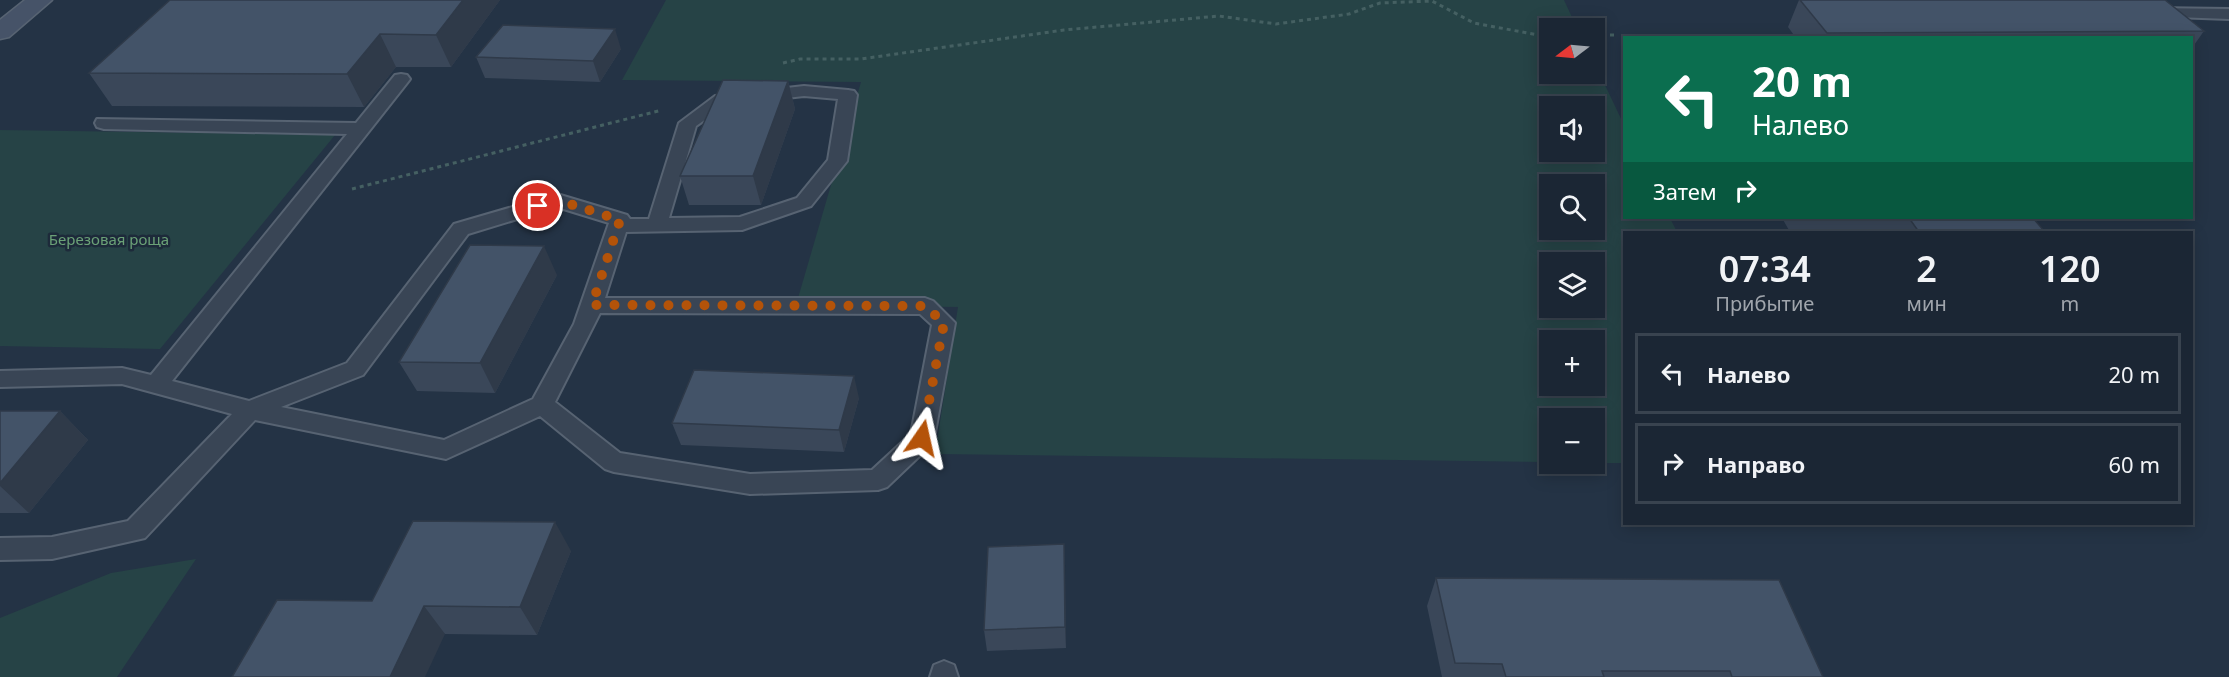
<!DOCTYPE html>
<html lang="ru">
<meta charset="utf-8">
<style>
:root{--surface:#1b2634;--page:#242e3c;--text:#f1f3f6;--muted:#a0a5ac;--line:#39434f}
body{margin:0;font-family:"Noto Sans",sans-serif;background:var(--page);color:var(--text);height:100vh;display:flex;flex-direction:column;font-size:22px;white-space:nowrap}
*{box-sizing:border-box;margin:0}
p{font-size:20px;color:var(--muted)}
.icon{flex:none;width:33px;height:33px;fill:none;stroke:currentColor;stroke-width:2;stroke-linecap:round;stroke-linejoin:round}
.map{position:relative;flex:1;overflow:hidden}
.details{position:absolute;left:1623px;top:231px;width:570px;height:294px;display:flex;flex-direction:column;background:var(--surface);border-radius:0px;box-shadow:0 3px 15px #0003,0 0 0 2px var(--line)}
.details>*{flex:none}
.top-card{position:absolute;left:1623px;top:36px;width:570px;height:183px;border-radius:0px;box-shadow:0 3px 15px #0003,0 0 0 2px var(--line);background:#0b6e4f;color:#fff;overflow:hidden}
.needle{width:39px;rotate:254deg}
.fabs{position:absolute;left:1539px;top:18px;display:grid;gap:12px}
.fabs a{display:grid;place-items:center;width:66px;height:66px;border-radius:0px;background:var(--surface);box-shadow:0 3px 15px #0003,0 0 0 2px var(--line);font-size:30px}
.pin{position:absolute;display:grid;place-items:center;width:51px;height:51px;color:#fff;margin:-26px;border:3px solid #fff;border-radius:50%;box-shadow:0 2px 6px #0007}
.me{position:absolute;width:66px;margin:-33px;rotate:11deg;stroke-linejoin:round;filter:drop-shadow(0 0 4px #0008)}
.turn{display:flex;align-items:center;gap:21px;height:126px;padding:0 30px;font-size:27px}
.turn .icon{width:78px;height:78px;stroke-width:2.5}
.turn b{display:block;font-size:42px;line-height:51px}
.then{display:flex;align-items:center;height:57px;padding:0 30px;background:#0003;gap:12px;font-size:22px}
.eta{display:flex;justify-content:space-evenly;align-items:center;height:102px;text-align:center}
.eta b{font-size:36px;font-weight:600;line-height:42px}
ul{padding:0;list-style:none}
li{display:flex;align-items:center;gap:18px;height:81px;margin:0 12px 9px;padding:0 18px;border:3px solid var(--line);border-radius:0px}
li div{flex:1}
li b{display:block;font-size:22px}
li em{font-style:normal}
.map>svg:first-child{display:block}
.green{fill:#264346;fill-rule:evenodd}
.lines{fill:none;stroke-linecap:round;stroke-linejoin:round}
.lane-casing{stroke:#576372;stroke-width:4}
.secondary-casing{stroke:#576372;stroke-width:3}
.path{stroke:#456062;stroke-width:3;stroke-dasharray:4 4;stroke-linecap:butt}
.lane{fill:#394555;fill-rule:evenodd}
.secondary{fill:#465368;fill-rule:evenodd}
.wall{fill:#3a4759}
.shaded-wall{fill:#2f3a49}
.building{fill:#435368;stroke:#2f3a49;stroke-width:1.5}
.route{stroke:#b45309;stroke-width:10;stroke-dasharray:0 18}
.labels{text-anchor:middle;stroke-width:5;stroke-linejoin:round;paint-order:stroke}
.park-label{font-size:15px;fill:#6ba177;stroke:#1d2a3a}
</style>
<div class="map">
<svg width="2229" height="677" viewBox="0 0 2229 677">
<rect width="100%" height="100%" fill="#243345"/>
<path class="green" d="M666,0h898l13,28h-27v46h44l1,-10 29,61v93h46l7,14h-53v231h-29l-1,-45h-44l-1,44 -614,-8 23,-147 -162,-2 65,-223 -239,-2zM1550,106h44v46h-44zM1550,184h44v46h-44zM1550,262h44v46h-44zM1550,340h44v46h-44z
M0,130l335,5 -175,214 -160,-3z
M196,559l-79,118h-117v-59l111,-45z"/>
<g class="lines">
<defs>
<path id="lane" d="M2153,8l76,1v10l-82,-3 -2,-3 2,-3z
M401,74l6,1 3,4 -3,4 -235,298 77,20 98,-38 107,-139 103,-30 70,21 3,4h19l30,-96 36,-27 89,-10 44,4 6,1 3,4 -10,66 -36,45 -69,24 -116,2 -21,66h320l8,3 22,22 -21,115 -3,7 -44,42 -9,3 -128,4 -136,-22 -9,-3 -65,-53 -94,43 -191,-39 -110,118 -93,21 -52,1v-22l52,-1 76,-16 104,-107 -110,-30 -122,3v-16l122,-3 29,7 196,-241 -243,-5 -7,-2 -2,-4 2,-4 259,4 39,-48zM804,96l34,3 -10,61 -31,38 -57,19 -71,1 27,-92 30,-21zM557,207l52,16 -35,101 -41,75 -89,41 -163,-33 82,-32 105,-141zM600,313l320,1 12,11 -21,109 -39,36 -122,4 -130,-21 -65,-51z
M944,661l10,4 4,12h-28l4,-12z"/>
<path id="secondary" d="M25,0h27l-43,37 -9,2v-19z"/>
</defs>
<use href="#lane" class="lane-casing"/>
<use href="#secondary" class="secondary-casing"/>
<path class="path" d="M1594,35h24
M783,63l17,-4h61l203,-29 155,-14 57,8 73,-10 31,-11 52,-2 42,22 64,12h12
M352,189l310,-79"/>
<use href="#lane" class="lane"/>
<use href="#secondary" class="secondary"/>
</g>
<path class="wall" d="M170,0h330l-49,67h-55l-32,40 -252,-1 -23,-33z
M1799,0h366l39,31 -12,17v-10h-396l-8,-11z
M621,49l-21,33 -115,-4 -9,-21z
M788,81l7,28 -34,96h-72l-9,-29z
M1782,218h251l12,14h-255z
M557,275l-62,118 -78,-2 -18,-29z
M859,398l-15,54 -163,-7 -9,-22z
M0,411h60l28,29 -59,73h-29z
M1064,544l2,104 -79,3 -3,-21z
M571,551l-34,84 -92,-1 -73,-33z
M1436,578l387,99h-381l-15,-71z"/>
<path class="shaded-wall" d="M463,0h37l-49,67 -15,-32z
M615,29l6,20 -21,33 -7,-21z
M380,34l16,33 -32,40 -17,-33z
M788,81l7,28 -34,96 -8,-29z
M544,246l13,29 -62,118 -15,-30z
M854,376l5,22 -15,54 -5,-22z
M60,411l28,29 -59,73 -29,-27v-3z
M555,522l16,29 -34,84 -17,-28z
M1064,544l1,21 1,83 -1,-21z
M424,606l21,28 -20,43h-35z"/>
<path class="building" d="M170,0h293l-27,35 -56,-1 -33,40 -258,-1z
M1800,0h365l39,31 -377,2z
M503,25l112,4 -22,32 -117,-4z
M723,80l65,1 -35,95h-73z
M1909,218h124l12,14h-126z
M470,245l74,1 -64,117 -81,-1z
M694,370l160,6 -15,54 -167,-7z
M0,411h60l-60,72z
M413,521l142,1 -35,85 -96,-1 -34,71h-158l45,-77 95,1z
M1064,544l1,83 -81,3 4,-83z
M1436,578l343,2 44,97h-91l-2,-6h-128l2,6h-98l-4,-13 -47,-1z"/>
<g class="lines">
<path class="route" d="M538,206l19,-6 63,20 -28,85 333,1 19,17 -22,115"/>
</g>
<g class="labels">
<g class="park-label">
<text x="109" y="245">Березовая роща</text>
</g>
</g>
</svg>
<div class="fabs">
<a><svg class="needle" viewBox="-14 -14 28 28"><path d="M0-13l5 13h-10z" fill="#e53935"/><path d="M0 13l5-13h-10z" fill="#a0a5ac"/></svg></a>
<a><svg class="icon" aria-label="sound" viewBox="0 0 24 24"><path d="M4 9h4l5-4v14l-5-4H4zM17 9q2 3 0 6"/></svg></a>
<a><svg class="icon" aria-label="search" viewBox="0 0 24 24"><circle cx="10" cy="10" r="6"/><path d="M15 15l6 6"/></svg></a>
<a><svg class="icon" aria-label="layers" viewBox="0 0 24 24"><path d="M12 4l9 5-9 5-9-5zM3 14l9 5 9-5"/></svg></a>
<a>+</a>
<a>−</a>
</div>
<div class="pin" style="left:538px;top:206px;background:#d93025"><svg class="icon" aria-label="arrive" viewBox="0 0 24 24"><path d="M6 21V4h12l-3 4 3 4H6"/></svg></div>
<svg class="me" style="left:922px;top:438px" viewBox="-20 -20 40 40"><path d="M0-17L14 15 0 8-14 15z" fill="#b45309" stroke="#fff" stroke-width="4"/></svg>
<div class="top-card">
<div class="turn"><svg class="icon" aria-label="left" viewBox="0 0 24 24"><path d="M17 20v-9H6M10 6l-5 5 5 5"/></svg><div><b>20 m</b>Налево</div></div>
<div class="then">Затем<svg class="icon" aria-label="right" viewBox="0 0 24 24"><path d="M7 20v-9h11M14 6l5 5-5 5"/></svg></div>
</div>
<section class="details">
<div class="eta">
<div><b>07:34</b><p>Прибытие</p></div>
<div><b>2</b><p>мин</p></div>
<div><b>120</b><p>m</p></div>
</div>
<ul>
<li><svg class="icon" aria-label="left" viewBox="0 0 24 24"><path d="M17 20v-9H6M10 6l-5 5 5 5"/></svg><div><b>Налево</b></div><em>20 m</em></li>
<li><svg class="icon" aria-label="right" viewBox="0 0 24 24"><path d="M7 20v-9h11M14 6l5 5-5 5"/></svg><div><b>Направо</b></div><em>60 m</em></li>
</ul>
</section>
</div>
